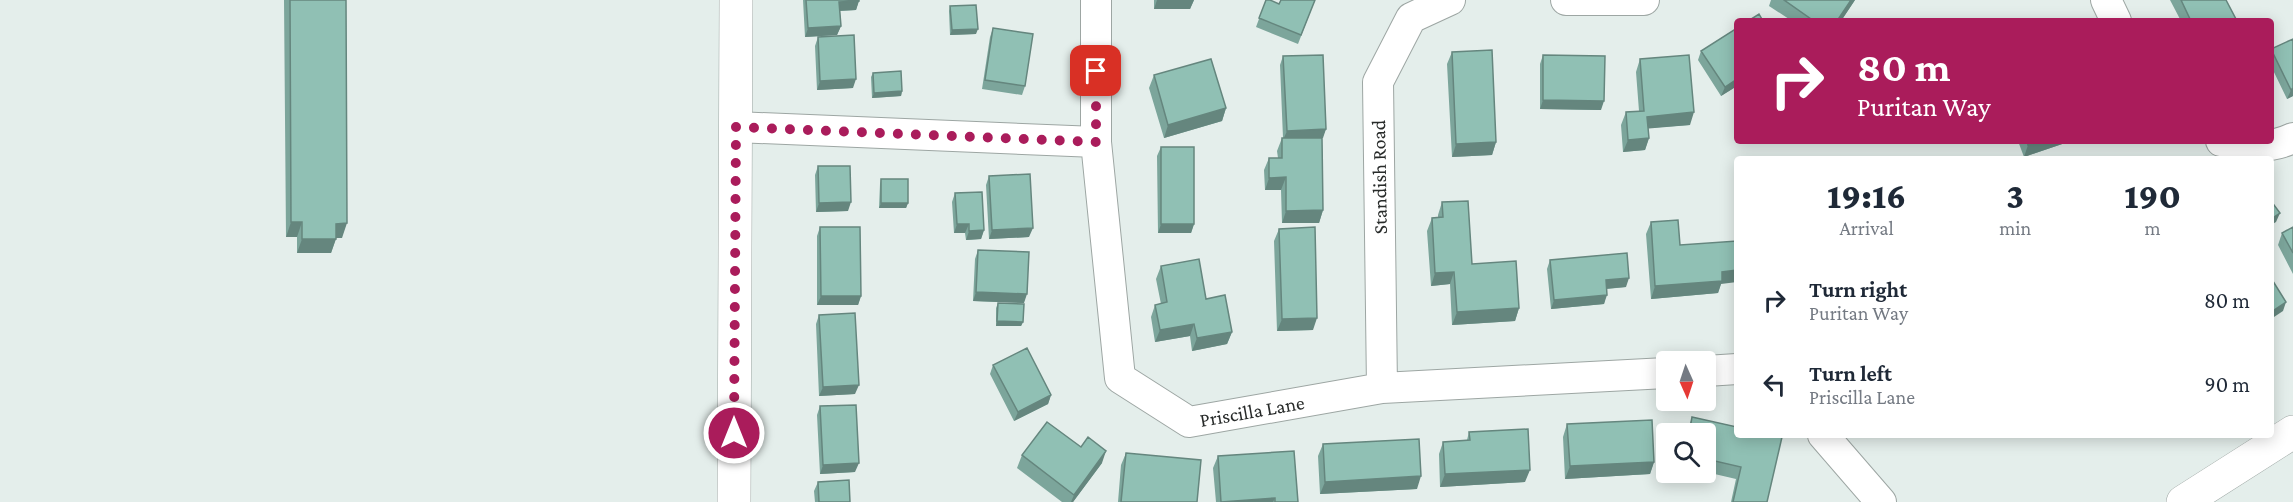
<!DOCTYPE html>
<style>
:root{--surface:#fff;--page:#f2f2f3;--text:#1f2937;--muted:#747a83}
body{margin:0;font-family:"Crimson Pro",serif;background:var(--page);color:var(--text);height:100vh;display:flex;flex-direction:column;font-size:22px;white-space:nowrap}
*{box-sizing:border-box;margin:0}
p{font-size:20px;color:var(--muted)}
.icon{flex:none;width:33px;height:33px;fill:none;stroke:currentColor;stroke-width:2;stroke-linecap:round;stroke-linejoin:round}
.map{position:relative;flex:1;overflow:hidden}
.sheet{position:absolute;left:1734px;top:156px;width:540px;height:282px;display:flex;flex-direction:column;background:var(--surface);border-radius:6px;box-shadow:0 3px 15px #0003}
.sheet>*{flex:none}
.hud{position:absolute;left:1734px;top:18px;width:540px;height:126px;border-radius:6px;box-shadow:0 3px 15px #0003;background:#aa1c5b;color:#fff;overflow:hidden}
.needle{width:39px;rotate:177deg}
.fabs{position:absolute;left:1656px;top:351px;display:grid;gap:12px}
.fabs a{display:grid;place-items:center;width:60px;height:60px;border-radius:6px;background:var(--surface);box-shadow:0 3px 15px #0003;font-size:30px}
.pin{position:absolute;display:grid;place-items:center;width:51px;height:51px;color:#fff;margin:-26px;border-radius:12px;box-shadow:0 3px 9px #0006}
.me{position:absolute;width:66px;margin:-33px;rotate:0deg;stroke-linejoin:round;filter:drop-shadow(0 0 4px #0008)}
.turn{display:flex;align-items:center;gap:21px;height:126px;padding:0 24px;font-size:27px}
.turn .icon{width:78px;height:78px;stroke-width:2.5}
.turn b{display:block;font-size:42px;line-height:51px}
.eta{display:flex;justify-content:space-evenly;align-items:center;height:102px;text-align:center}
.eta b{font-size:36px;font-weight:800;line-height:42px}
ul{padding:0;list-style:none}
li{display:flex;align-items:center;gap:18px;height:84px;padding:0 24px}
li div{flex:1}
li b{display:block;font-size:22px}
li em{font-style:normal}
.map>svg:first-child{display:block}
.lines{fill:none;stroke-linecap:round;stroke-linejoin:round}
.minor-casing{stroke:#9da6a3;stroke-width:32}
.tertiary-casing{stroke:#9da6a3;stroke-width:34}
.trunk-casing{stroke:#9da6a3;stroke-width:34}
.minor{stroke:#fff;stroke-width:30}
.tertiary{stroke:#fff;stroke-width:33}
.trunk{stroke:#fff;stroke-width:33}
.wall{fill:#7ca59b}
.shaded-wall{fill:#65867e}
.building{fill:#90c0b4;stroke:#65867e;stroke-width:1.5}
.route{stroke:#aa1c5b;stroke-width:10;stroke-dasharray:0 18}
.labels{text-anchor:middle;stroke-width:6;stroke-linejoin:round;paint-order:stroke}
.street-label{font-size:20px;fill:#282b2a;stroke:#fff}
</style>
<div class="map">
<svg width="2293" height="502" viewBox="0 0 2293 502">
<rect width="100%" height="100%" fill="#e4eeeb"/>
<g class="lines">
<defs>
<path id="minor" d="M1096,0v142l24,236 69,44 193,-34 284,-15
M1566,0h78
M2106,0l10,21
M736,127l360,15
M2221,141c26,5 47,9 72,-3
M1706,371l31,-2
M1382,388l-4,-306 33,-64 39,-18
M1823,435l58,67"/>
<path id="tertiary" d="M734,502l2,-502"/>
<path id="trunk" d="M2183,502l110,-70"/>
</defs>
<use href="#minor" class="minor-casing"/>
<use href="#tertiary" class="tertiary-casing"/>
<use href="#trunk" class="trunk-casing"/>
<use href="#minor" class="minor"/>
<use href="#tertiary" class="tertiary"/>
<use href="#trunk" class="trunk"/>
</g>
<path class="wall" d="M284,0h62l-4,238h-6l-5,15h-34v-16h-11z
M803,0h56l-3,10 -16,1 1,15 -4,9 -32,2z
M1154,0h40l-4,9h-36z
M1266,0l13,4 36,-4 -17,44 -42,-17z
M1771,0h84l-14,21h-49l-23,-15z
M2170,0h56l11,21h-56z
M950,6l26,28 -26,1 -1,-24z
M993,28l32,58 -3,9 -40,-6 8,-52z
M1737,28v58l-16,10 -23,-36 3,-9z
M818,37l35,51 -36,2 -2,-44z
M2293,39v57l-6,3 -16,-33v-17z
M1452,52l44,90 -4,13 -40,2 -5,-93z
M1543,55l58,55 -61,-1v-45z
M1283,56l43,73 -4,9 1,72 -4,13h-37l-1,-33h-16l-1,-20 5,-12h9l-1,-7 5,-13h1l-3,-73z
M1640,59l50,66 -42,3 1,10 -4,12 -22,2 -2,-27 5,-13 13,-1 -3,-39z
M873,73l29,18 -1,5 -29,2 -1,-21z
M1154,75l72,33 -4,13 -58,17 -15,-50z
M2018,141h53l-47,16z
M1161,147l33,77 -3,9h-33l-1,-77z
M818,166l30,45 -32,1 -1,-37z
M989,176l40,61 -40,2 -3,-54z
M881,179l27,24 -2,5h-27l1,-24z
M955,193l29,37 -3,9 -15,1 -1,-7h-11l-2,-31z
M1442,202l30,62 47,44 -4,13 -63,4 -2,-41 -19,2 -4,-55 5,-13h6v-3z
M1651,222l29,23 41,39 -3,9 -67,6 -5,-65z
M820,227l41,69 -3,9h-41v-69z
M2293,227v47l-15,-29 4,-12z
M1279,229l34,101 -36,1 -3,-90z
M978,250l46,53 -51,-2 2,-42z
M1550,260l76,27 -19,2 -3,15 -53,5 -4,-40z
M1161,266l45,33 26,33 -5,12 -35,7 -2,-15 -35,6 -4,-25 4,-12 6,-1 -5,-25z
M998,303l25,19 -2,4h-25v-18z
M819,315l36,79 -36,2 -3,-72z
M993,365l58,30 -3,9 -34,17 -24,-47z
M820,406l35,66 -35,2 -3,-59z
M1692,417l45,10 30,75h-36l5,-23 -30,-7v-38h-19z
M1567,424l87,38 -4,12 -85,5 -2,-42z
M1469,432l56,50 -85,5 -1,-33 4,-12 24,-2z
M1323,444l94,45 -97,5 -2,-38z
M1126,453l71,49h-79l3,-37z
M1022,455l80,8 -29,39h-11l-45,-34z
M1218,456l80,46h-82l-3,-34z
M818,482l32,20h-35l-1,-11z"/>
<path class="shaded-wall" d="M1157,0h37l-4,9h-36z
M1851,0h4l-14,21h-4z
M859,1l-3,9 -20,1 3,-9z
M841,26l-4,9 -32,2 3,-9z
M978,29l-2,5 -26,1 2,-5z
M856,79l-3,9 -36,2 3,-9z
M1737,79v7l-16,10 4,-9z
M2293,88v8l-6,3 4,-9z
M902,91l-1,5 -29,2 2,-5z
M1543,100l61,1 -3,9 -61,-1z
M1226,108l-4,13 -58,17 4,-13z
M1694,112l-4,13 -47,4 4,-12z
M1326,129l-3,9 -40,2 4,-9z
M1649,138l-4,12 -22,2 5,-12z
M2040,141h31l-47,16 4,-12z
M1496,142l-4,13 -40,2 4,-13z
M1286,177l-5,13h-16l4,-12z
M851,202l-3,9 -32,1 3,-9z
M881,203h27l-2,5h-27z
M1323,210l-4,13h-37l4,-12z
M2280,213l-4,9 -5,3v-6z
M291,222h11l-5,15h-11z
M347,223l-5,15h-11l5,-14z
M957,224h12l-4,9h-11z
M1161,224h33l-3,9h-33z
M1033,228l-4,9 -40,2 3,-9z
M984,230l-3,9 -15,1 3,-9z
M302,239h34l-5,14h-34z
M1737,270v12l-16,2 -3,9 -67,6 4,-13 67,-14z
M1454,272l-4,12 -19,2 4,-13z
M1629,278l-3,9 -23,2 3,-9z
M976,292l51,2 -3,9 -51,-2z
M1607,295l-3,9 -53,5 3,-9z
M821,296h40l-3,9h-41z
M2286,302l-3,9 -12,8v-7z
M1519,308l-4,13 -63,4 5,-13z
M1317,318l-4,12 -36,1 5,-12z
M997,321l26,1 -2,4h-25z
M1194,324l-4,12 -35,6 5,-12z
M1232,332l-5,12 -35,7 5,-13z
M859,385l-4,9 -36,2 4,-9z
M1051,395l-3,9 -34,17 4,-9z
M1106,451l-4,12 -29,39h-2l3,-7z
M1654,462l-4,12 -85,5 5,-13z
M859,463l-4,9 -35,2 3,-9z
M1530,470l-5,12 -85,5 5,-13z
M1421,476l-4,13 -97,5 5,-12z
M1275,498l-2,4h-52z"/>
<path class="building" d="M290,0h56l1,223 -11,1v15h-34v-17h-11z
M806,0h53v1l-20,1 2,24 -33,2z
M1266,0h4l9,4 2,-4h34l-14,35 -42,-17z
M1784,0h67l-14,21h-23z
M2181,0h45l11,21h-46z
M976,5l2,24 -26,1 -2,-24z
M1759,14l4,7h-15z
M993,28l40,6 -8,52 -40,-6z
M1737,28v51l-12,8 -24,-36z
M854,35l2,44 -36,2 -2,-44z
M2293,39v49l-2,2 -20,-41z
M1492,50l4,92 -40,2 -4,-92z
M1323,55l3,74 -39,2 -4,-75z
M1543,55l62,1 -1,45 -61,-1z
M1689,55l5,57 -47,5 2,21 -21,2 -2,-28 18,-1 -4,-52z
M1211,59l15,49 -58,17 -14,-50z
M901,71l1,20 -28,2 -1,-20z
M1282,138h40l1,72 -37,1v-34l-17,1v-20h13z
M2027,141h13l-12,4z
M1161,147h33v77h-33z
M818,166h32l1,36 -32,1z
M1030,174l3,54 -41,2 -3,-54z
M881,179h27v24h-27z
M982,192l2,38 -15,1v-7h-12l-2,-31z
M1468,201l4,63 44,-3 3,47 -62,4 -3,-40 -19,1 -3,-55 11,-1 -1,-15z
M2271,201l9,12 -9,6z
M1678,220l2,25 57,-4v29l-15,2v9l-67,5 -4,-64z
M820,227h40l1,69h-40z
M1315,227l2,91 -35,1 -3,-90z
M2293,227v26l-11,-20z
M978,250l51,2 -2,42 -51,-2z
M1627,253l2,25 -23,2 1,15 -53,5 -4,-40z
M1199,259l7,40 19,-4 7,37 -35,6 -3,-14 -34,6 -5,-25 12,-3 -6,-36z
M2271,278l15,24 -15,10z
M998,303l26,1 -1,18 -26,-1z
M855,313l4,72 -36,2 -4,-72z
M1027,348l24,47 -33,17 -25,-47z
M856,405l3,58 -36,2 -3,-59z
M1692,417l45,10v8h35l10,2 -15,65h-34l8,-35 -35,-8v-25h-17z
M1652,420l2,42 -84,4 -3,-42z
M1047,422l34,25 7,-10 18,14 -32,44 -52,-40z
M1528,429l2,41 -85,4 -2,-32 27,-2 -1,-8z
M1419,439l2,37 -96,6 -2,-38z
M1294,451l4,51h-23v-4l-54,4 -3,-46z
M1126,453l75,7 -4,42h-76z
M849,480l1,22h-31l-1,-20z"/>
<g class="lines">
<path class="route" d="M734,433l2,-306 360,15v-71"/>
</g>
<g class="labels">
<g class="street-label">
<text transform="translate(1379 177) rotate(-91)" y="7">Standish Road</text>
<text transform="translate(1252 411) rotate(-10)" y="7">Priscilla Lane</text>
</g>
</g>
</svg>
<div class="fabs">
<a><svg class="needle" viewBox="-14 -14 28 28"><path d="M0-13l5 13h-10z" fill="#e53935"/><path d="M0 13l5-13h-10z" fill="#747a83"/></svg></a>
<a><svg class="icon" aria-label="search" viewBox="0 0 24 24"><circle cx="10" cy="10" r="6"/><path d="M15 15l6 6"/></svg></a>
</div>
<div class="pin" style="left:1096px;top:71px;background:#d93025"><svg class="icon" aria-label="arrive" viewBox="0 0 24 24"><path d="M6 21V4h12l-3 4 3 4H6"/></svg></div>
<svg class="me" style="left:734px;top:433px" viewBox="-20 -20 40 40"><circle r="17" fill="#aa1c5b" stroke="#fff" stroke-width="3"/><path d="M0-11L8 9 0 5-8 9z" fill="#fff"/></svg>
<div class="hud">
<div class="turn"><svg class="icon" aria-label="right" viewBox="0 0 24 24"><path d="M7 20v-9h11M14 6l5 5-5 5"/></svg><div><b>80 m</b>Puritan Way</div></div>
</div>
<section class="sheet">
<div class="eta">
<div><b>19:16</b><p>Arrival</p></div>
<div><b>3</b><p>min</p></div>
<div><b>190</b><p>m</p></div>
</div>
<ul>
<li><svg class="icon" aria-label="right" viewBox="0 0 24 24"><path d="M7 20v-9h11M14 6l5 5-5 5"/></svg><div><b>Turn right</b><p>Puritan Way</p></div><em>80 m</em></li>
<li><svg class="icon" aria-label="left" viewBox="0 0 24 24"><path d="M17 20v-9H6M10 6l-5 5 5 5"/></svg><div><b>Turn left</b><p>Priscilla Lane</p></div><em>90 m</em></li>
</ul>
</section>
</div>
